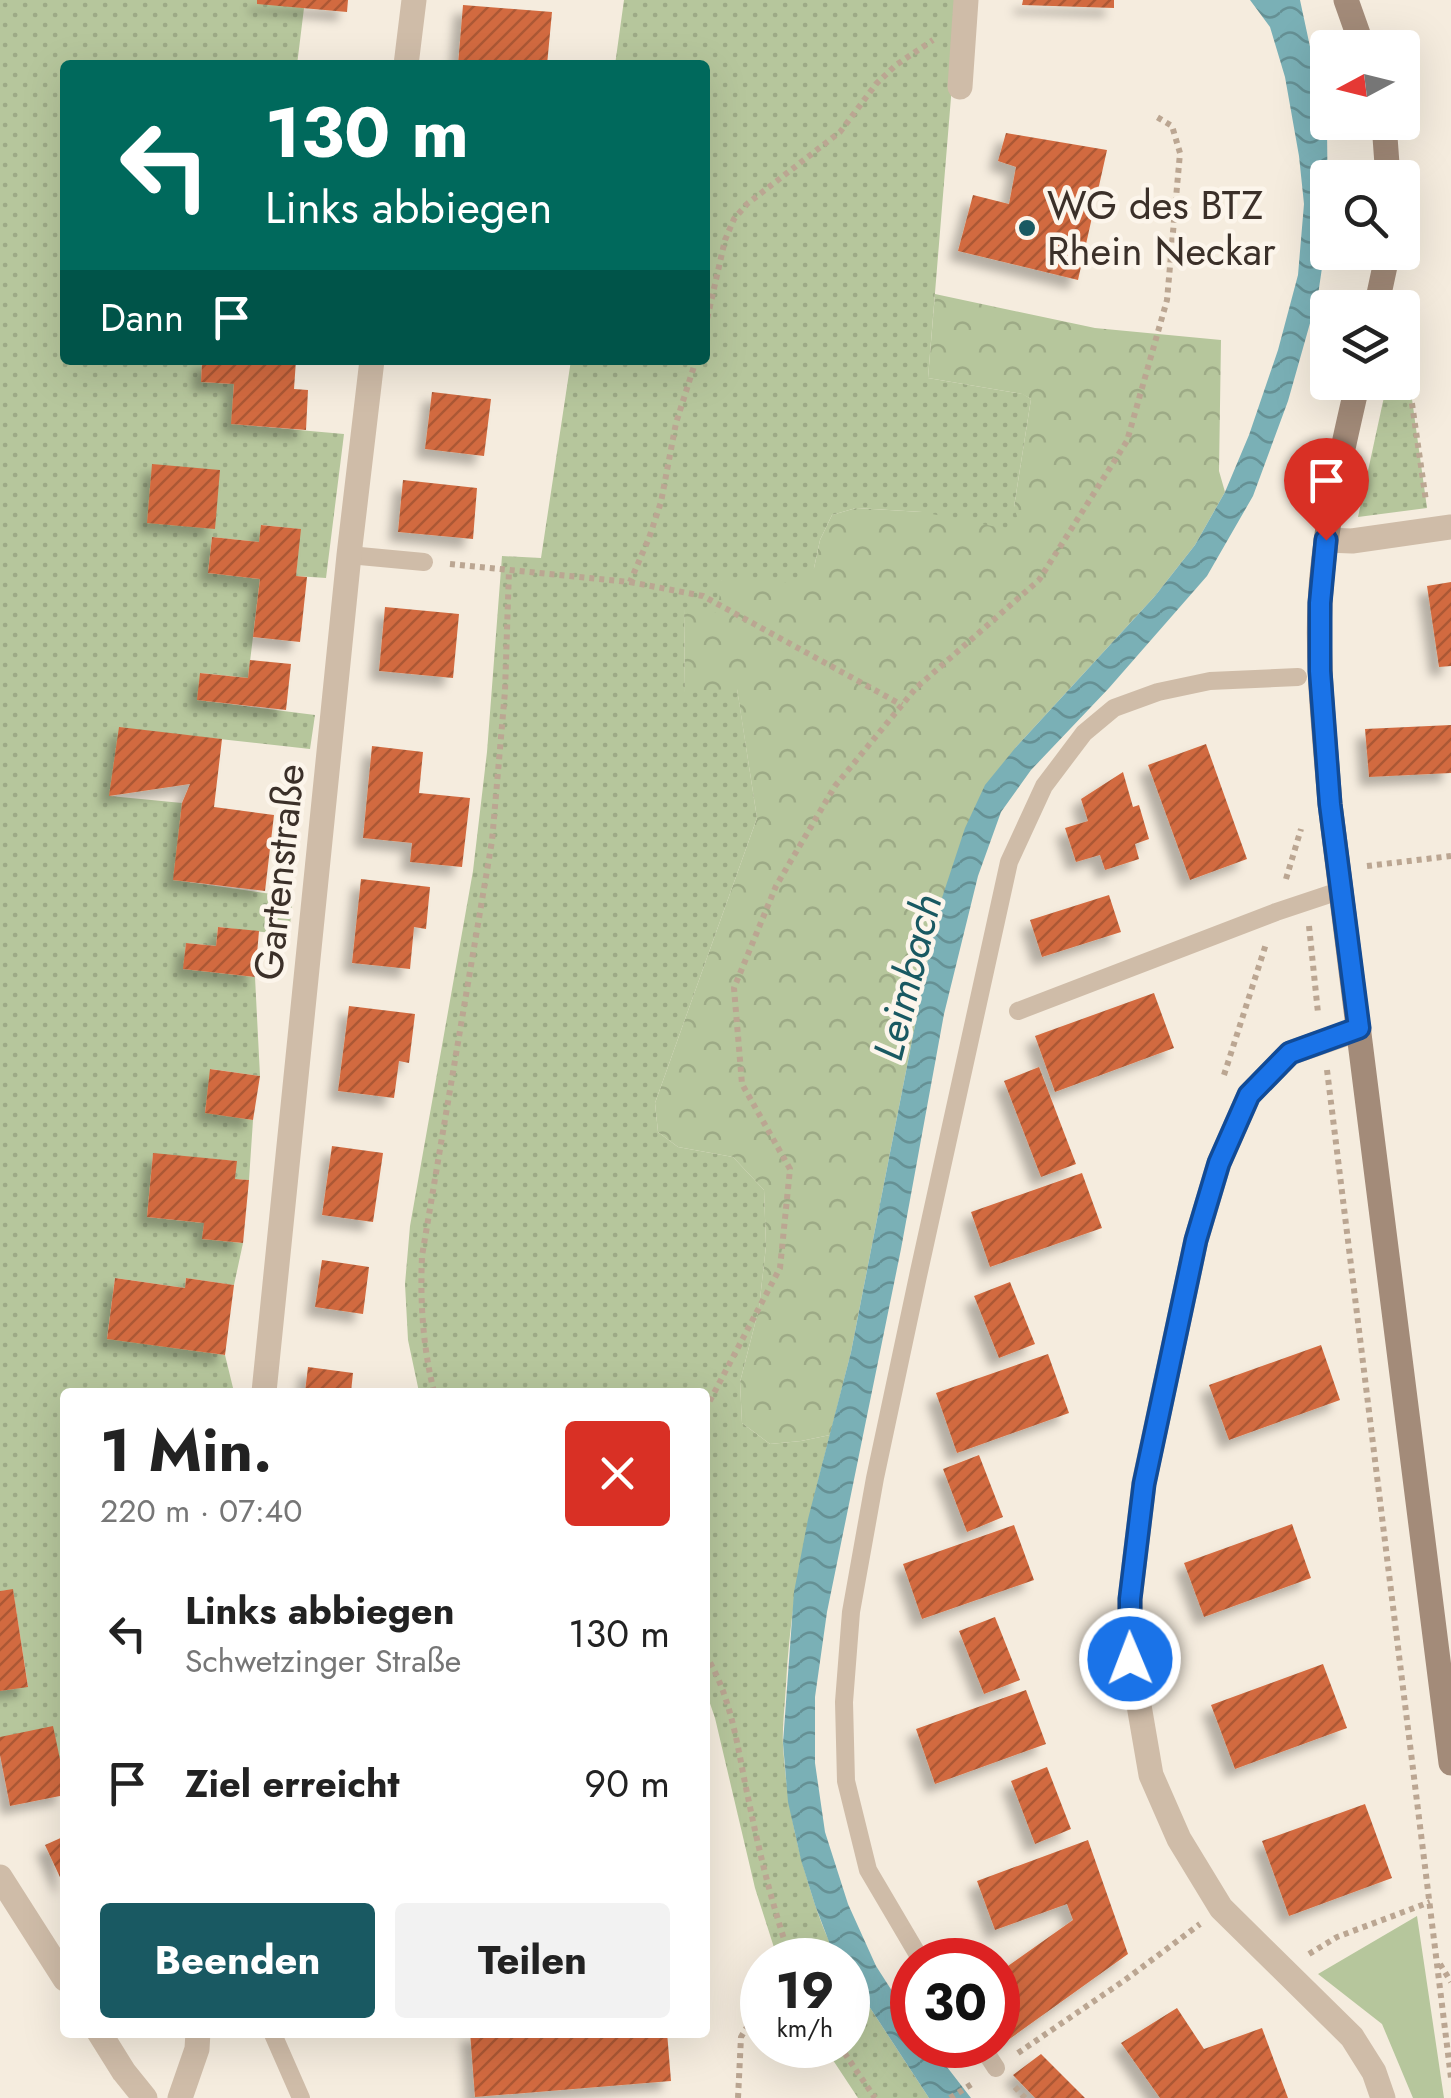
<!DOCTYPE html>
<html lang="de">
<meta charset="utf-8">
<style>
:root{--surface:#fff;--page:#f2f2f2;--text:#222;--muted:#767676;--accent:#195962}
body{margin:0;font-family:Jost,sans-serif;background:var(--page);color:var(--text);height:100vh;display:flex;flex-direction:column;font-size:38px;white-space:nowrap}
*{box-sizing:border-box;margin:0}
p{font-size:32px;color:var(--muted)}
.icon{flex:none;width:55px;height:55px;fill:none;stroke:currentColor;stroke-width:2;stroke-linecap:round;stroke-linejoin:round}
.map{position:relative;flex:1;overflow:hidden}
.details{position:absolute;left:60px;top:1388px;width:650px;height:650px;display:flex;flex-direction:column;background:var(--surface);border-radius:10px;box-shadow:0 10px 40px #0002}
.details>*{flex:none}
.guide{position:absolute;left:60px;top:60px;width:650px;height:305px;border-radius:10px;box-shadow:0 10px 40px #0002;background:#00695c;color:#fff;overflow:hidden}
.needle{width:65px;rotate:263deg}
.tools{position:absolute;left:1310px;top:30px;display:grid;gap:20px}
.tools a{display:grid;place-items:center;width:110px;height:110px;border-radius:10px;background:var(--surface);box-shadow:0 10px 40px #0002;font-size:50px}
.speed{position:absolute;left:740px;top:1938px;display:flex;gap:20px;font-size:50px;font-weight:700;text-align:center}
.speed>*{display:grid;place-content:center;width:130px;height:130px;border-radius:50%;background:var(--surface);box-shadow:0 10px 40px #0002;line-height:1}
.speed small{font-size:25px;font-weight:400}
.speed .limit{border:15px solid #d22;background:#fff;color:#111}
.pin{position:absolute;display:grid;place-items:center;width:85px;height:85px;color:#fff;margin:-102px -42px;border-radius:50% 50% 50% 0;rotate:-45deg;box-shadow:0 0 10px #0007}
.pin .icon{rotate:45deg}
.me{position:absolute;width:110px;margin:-55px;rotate:359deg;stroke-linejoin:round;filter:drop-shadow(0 0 8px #0008)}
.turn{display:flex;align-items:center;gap:35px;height:210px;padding:0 40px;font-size:45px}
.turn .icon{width:130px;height:130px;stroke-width:2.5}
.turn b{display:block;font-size:70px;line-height:85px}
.then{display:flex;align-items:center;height:95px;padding:0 40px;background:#0003;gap:20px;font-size:38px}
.round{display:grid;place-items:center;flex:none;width:105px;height:105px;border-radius:10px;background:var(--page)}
.overview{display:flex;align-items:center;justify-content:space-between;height:170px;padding:0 40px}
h1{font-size:60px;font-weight:700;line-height:75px}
.cta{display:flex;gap:20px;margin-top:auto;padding:20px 40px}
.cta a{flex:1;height:115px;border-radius:10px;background:var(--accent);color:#fff;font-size:40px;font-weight:700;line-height:115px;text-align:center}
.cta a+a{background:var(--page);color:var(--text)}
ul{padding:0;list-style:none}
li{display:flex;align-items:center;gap:30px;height:150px;padding:0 40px}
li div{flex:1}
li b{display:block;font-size:38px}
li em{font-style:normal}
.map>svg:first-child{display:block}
.grass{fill:#b6c69c}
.forest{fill:url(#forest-crowns)}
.park{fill:url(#park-dots)}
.water{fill:url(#water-waves)}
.building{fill:url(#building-hatch);filter:url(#shadow)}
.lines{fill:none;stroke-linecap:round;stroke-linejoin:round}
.path{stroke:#bba692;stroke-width:6;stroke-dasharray:5 5;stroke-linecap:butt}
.lane{stroke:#cfbca8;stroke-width:18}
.street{stroke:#cfbca8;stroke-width:25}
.secondary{stroke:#a38b79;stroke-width:25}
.route-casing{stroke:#114b97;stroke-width:25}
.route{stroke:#1a73e8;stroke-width:18}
.poi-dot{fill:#195962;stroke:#fcf5eb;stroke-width:4}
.labels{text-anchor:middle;stroke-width:9;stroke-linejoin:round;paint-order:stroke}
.poi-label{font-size:40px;fill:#3b3029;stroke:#fcf5eb;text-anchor:start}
.street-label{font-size:40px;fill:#3b3029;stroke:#fcf5eb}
.water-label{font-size:42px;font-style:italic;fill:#195962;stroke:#fcf5eb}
</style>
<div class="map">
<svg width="1451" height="2098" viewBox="0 0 1451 2098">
<defs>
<pattern id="forest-crowns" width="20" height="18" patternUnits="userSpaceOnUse" patternTransform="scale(2.5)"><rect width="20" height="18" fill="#b6c69c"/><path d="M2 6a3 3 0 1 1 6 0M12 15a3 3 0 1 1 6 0" fill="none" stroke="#9daa86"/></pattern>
<pattern id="park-dots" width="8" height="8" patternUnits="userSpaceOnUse" patternTransform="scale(2.5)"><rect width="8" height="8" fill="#b6c69c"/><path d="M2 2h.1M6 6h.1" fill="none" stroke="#9daa86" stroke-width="1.8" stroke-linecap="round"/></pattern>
<pattern id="water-waves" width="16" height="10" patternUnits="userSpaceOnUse" patternTransform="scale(2.5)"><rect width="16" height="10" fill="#7ab0b6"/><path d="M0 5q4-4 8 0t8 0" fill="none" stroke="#659094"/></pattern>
<pattern id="building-hatch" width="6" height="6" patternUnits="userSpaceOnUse" patternTransform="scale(2.5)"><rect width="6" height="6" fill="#d26b3f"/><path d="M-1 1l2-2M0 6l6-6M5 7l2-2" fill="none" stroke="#ac5835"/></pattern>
<filter id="shadow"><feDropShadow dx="-9" dy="9" stdDeviation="5" flood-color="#0004"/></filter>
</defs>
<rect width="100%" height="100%" fill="#f5ecde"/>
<path class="grass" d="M1417,1916l27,182h-31l-31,-74 -64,-50z"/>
<path class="forest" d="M935,294l160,34 126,12 -2,131 6,21 -30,53 -40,51 -139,151 -79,166 -86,439 -21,83 -29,6 -31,3 -28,-21 -2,-41 19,-74 7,-62 -2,-56 -31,-33 -55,-10 -20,-15 -3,-29 102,-285 -20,-129 -52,5 -1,-86 38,-28 92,-12 6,-28 12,-25 24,-7 66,4 92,-5 17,-108 -9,-5 -94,-16z"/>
<path class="park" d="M0,0h257l47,8 -7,57h-232v295h137l-1,22 33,2 -2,40 112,10 -18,144 -30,-2 4,-47 -38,-4 -3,17 -47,-5 -4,36 52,6 -12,99 -47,-5 -3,27 117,15 -5,34 -190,-21 -10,68 72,7 -8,77 119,17 -4,38 -71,-8 -2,19 -30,-3 -2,26 71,8 5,99 -49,-7 -6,43 48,8 -4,60 -14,-1 1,-18 -83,-7 -6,63 57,6 -1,16 40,4 -9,42 -48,-7 -1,10 -70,-10 -8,60 118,17 9,37h-169v391l-65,-46v-46l28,-5 -15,-96 -13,1z
M624,0h335l-31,378 95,16 8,5 -17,108 8,25 -100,-20 -66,-4 -24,7 -12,25 -6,28 -19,15 -73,-3 -5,33 -33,-4 1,84 52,-5 20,130 -102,285 3,29 20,15 55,10 31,33 2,56 -7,62 -19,74 2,41 28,21 31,-3 29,-6c-23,86 -39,160 -44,249 -1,21 -4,42 -3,62 3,46 11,91 25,136 8,27 17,54 31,78h-61l-23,-72 -40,-170 -10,-29v-297h-286l-11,-52 -3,-56 5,-58 63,-355 14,-119 15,-196 39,2 30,-198h134v-295h-90z
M1403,334l24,174 -69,9 29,-134 15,-1z
M848,1974l81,124h-71l-35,-53h25z"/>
<path class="water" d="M1250,0h50l27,126 1,101 -10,68 -30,106 -35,95 -46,80 -98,112 -78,82 -30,42 -23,64 -34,138 -43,235 -74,363 -12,85v66l10,69 23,72 28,62 36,56v23h18l41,53h-42l-81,-124v-14h-9l-8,-13 -16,-42 -14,-45 -13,-58 -5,-59 11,-151 14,-73 43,-167 86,-439 28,-85 20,-43 31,-38 139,-151 40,-51 30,-53 24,-57 29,-85 20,-75 6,-71 -5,-48 -14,-79 -15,-50z"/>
<path class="building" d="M257,0h91l-1,12 -90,-8z
M1023,0h91v8l-92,-3z
M463,5l89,7 -5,53h-89z
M1006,133l101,17 -29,130 -120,-29 15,-56 36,9 7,-37 -18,-6z
M202,360h94l-2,29 14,1 -2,40 -75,-6 3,-40 -33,-2z
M432,392l59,7 -7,57 -59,-7z
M152,464l68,6 -5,59 -68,-6z
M403,480l74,8 -4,51 -75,-7z
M261,525l40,4 -5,47 11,1 -7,65 -47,-5 7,-58 -52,-6 4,-36 47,5z
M1451,582v84l-12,1 -12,-81z
M385,607l74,7 -6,64 -74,-7z
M250,660l41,4 -5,46 -89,-10 3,-27 48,5z
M1451,725v48l-82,4 -4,-48z
M119,727l103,12 -8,68 60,8 -9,76 -92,-11 9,-77 8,-19 -81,12z
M1206,744l41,115 -57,21 -42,-115z
M372,746l51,6 -4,41 51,5 -8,69 -52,-5 2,-19 -49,-5z
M1123,772l10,35 6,-2 10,34 -14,5 4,15 -34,11 -5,-15 -24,7 -11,-34 23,-7 -7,-22z
M361,879l69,8 -4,42 -12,-2 -4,42 -58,-6z
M1109,895l12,37 -79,25 -12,-37z
M218,927l41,4 -4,46 -72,-8 3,-26 30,3z
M1154,993l20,55 -119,44 -20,-56z
M349,1006l66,8 -6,49 -10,-2 -5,37 -56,-7z
M1039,1067l37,97 -35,13 -37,-96z
M210,1069l50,7 -7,44 -48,-7z
M332,1146l51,7 -10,69 -51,-7z
M153,1153l84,8 -2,18 14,1 -6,63 -41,-4 2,-16 -57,-6z
M1082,1173l20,55 -112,39 -19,-55z
M322,1260l47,7 -6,47 -48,-7z
M115,1278l70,10 1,-10 48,7 -9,70 -118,-16z
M1010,1282l25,62 -36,14 -25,-62z
M1321,1345l19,55 -111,40 -20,-55z
M1048,1354l21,59 -112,40 -21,-60z
M308,1367l45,6 -2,19h-46z
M979,1455l24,62 -36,15 -24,-63z
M1292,1524l19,54 -107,39 -20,-54z
M1014,1525l20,55 -112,39 -19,-55z
M13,1589l15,98 -28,4v-100z
M995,1617l25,63 -36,14 -25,-63z
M1323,1664l24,64 -112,41 -24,-64z
M1026,1690l20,54 -111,40 -19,-55z
M53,1726l12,57v12l-55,11 -10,-51v-18z
M1047,1767l24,62 -36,15 -24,-63z
M1365,1804l27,74 -103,38 -27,-75z
M65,1836v52l-20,-43z
M1088,1840l40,114 -138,99 -6,-8h14v-72l75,-53 -6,-16 -72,26 -18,-49z
M1177,2008l27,41 58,-21 26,70h-128l-39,-55z
M470,2032h197l4,49 -196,16z
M1041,2054l44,44h-50l-22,-23z"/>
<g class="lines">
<path class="path" d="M1411,196l1,37
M705,328l20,-88 9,-21 13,-15 93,-72 36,-48 20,-19 37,-25
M1402,334l24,167
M450,564l180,18 19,-44 12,-36 15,-79 20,-63
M630,582l73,14 199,109
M1367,866l84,-10
M1286,879l15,-50
M1309,926l9,87
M1327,1070l124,1008
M1224,1075l42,-131
M434,1392c-11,-45 -14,-88 -12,-136l70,-415 13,-150 4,-121
M705,1410l75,-142 10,-99 -48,-85 -8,-96 42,-102 59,-100 81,-98 123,-108 88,-139 40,-141 13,-147 -8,-27 -15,-9
M705,1654c28,44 33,99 44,148 11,54 24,106 42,158
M1309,1954l28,-17 93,-35
M1440,1964l11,18
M839,2045l36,53
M1018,2053l107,-73 75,-56
M1015,2087l10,11
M738,2098l3,-61 6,-10 15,-16
M950,2098l25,-16"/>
<path class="lane" d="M349,555l75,7
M1018,1011l258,-99 66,-22
M921,1960l-53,-90 -22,-89 -2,-79 7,-90 24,-134 43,-202 91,-414 35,-76 40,-53 30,-25 44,-16 52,-11 88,-4
M272,2032l29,66
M981,2045l15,23"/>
<path class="street" d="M406,65l8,-65
M960,87l6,-87
M1326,540l26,1 99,-14
M1359,1029l-69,24 -41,42 -30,68 -23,77 -52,243 -14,116 1,60 20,116 28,64 42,69 131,129 22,35 9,26
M264,1392l85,-837 23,-195
M0,1877l65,102
M99,2032l25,40 21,26
M180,2098l17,-49 1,-17"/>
<path class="secondary" d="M1346,0l17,48
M1381,122l4,15 3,41
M1376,308l12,-56
M1358,382c-17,73 -34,146 -38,221 -3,67 5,134 10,201l121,959"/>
</g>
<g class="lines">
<defs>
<path id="route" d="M1130,1659v-60l14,-115 52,-244 23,-77 30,-68 41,-42 69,-25 -29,-224 -10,-133v-68l6,-63"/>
</defs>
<use href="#route" class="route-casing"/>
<use href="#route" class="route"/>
</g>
<circle class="poi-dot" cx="1027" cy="228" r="10"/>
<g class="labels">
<g class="poi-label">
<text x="1047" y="219">WG des BTZ<tspan x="1047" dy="46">Rhein Neckar</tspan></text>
</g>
<g class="street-label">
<text transform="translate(279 872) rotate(-84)" y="14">Gartenstraße</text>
</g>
<g class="water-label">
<text transform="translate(907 977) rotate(-76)" y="15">Leimbach</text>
</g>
</g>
</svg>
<div class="tools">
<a><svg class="needle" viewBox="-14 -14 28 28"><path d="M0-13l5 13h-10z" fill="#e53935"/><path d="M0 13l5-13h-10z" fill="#767676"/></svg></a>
<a><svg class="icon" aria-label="search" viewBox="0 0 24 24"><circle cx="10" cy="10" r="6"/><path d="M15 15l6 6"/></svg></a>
<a><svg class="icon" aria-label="layers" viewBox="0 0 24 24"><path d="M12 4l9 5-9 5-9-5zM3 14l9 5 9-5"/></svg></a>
</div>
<div class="speed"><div>19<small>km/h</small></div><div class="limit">30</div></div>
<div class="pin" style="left:1326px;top:540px;background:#d93025"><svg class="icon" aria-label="arrive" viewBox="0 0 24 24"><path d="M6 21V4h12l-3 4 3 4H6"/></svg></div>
<svg class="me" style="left:1130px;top:1659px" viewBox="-20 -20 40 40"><circle r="17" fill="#1a73e8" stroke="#fff" stroke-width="3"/><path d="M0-11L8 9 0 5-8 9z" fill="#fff"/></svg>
<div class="guide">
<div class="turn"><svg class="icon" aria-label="left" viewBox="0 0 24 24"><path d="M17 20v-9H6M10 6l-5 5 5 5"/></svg><div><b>130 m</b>Links abbiegen</div></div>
<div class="then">Dann<svg class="icon" aria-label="arrive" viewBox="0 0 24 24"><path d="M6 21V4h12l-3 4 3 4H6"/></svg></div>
</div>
<section class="details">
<div class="overview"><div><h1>1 Min.</h1><p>220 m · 07:40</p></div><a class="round" style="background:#d93025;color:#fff"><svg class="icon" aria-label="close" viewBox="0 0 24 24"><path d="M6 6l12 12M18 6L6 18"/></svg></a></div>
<ul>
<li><svg class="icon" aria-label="left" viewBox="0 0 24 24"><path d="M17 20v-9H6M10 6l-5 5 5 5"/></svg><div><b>Links abbiegen</b><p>Schwetzinger Straße</p></div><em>130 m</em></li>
<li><svg class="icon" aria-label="arrive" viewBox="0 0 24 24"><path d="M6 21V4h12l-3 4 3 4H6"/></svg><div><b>Ziel erreicht</b></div><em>90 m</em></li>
</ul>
<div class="cta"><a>Beenden</a><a>Teilen</a></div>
</section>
</div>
